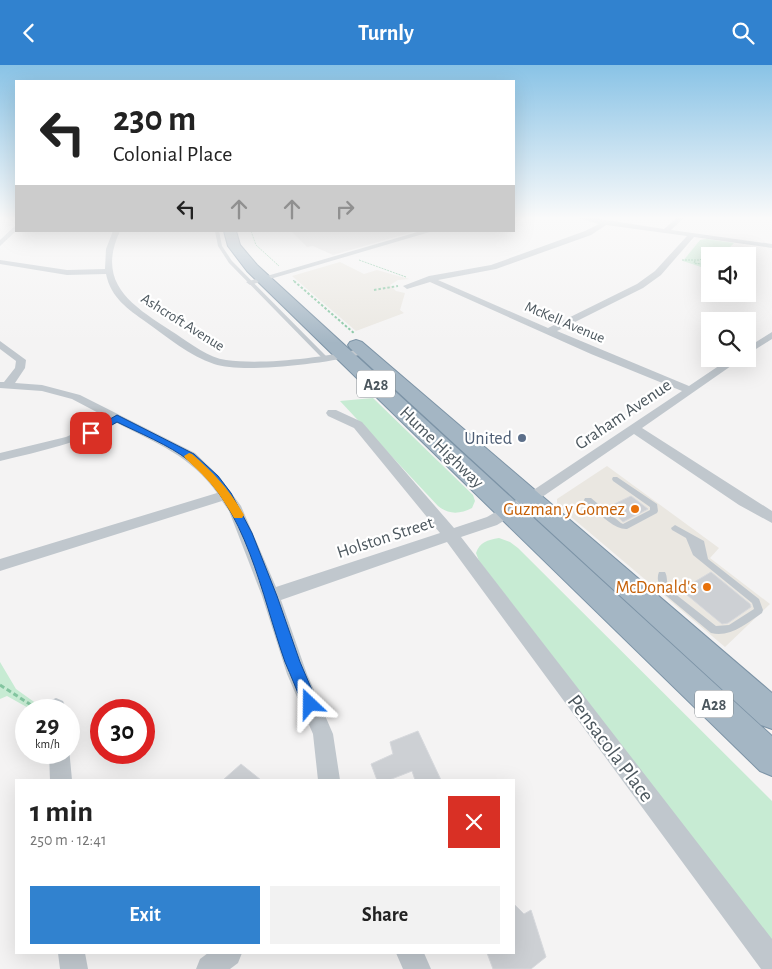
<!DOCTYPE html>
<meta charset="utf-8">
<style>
:root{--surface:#fff;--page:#f2f2f2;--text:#222;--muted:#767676;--accent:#3182cf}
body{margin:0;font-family:"Alegreya Sans",sans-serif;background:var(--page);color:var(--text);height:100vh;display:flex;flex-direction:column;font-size:19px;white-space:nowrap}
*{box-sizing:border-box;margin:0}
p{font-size:16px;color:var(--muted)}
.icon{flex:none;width:28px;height:28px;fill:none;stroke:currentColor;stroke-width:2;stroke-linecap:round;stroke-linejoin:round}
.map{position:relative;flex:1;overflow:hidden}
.side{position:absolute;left:15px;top:714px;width:500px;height:175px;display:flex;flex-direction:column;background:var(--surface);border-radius:0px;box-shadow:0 5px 20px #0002}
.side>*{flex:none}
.top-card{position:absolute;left:15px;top:15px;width:500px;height:152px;border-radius:0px;box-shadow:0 5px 20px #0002;background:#fff;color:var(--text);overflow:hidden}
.buttons{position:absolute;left:701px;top:182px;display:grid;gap:10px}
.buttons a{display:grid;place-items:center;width:55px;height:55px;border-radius:0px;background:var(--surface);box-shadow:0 5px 20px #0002;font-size:25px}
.speed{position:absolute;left:15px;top:634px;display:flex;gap:10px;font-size:25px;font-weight:700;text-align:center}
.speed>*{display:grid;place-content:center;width:65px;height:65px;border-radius:50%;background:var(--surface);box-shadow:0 5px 20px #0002;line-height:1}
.speed small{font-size:12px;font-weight:400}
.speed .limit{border:8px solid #d22;background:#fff;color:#111}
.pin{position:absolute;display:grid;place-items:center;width:42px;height:42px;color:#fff;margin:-21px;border-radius:10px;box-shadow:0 2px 8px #0006}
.me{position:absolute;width:55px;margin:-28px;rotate:337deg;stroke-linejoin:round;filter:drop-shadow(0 0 4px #0008)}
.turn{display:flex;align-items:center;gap:18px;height:105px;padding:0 15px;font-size:22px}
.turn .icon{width:65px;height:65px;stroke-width:2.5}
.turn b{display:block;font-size:35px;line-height:42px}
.lanes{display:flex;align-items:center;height:48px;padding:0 15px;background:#0003;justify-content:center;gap:25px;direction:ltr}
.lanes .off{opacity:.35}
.round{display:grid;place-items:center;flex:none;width:52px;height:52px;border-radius:0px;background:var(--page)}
.headline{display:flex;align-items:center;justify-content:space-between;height:85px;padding:0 15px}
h1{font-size:30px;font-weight:700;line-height:38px}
.primary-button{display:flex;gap:10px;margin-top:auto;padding:10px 15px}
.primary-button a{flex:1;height:58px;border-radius:0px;background:var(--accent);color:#fff;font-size:20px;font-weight:700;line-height:58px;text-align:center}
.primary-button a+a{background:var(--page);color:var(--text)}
header{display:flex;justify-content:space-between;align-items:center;height:65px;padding:0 15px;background:var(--accent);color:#fff;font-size:22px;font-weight:700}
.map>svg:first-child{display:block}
.commercial{fill:#eae7e1}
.education{fill:#e5e4e4}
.green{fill:#c7ebd3}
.building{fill:#cdd0d4;stroke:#d7d9dd}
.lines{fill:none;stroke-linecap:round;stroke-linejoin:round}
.trunk-casing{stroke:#7c93a6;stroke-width:2}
.path-far2{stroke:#83c5a0;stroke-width:1;stroke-dasharray:2 1;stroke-linecap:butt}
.path-far1{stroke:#83c5a0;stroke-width:2;stroke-dasharray:2.5 2;stroke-linecap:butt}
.path{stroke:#83c5a0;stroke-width:3;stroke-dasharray:5 3;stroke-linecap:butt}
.service{fill:#c0c7cd;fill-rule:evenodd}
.minor{fill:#c0c7cd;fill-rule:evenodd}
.trunk{fill:#a4b6c4;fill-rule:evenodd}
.route{fill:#1a73e8;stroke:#114b97}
.slow{fill:#f59e0b}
.service-dot{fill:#5c6f8a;stroke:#fff;stroke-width:2}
.food-dot{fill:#e8710a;stroke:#fff;stroke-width:2}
.labels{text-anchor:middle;stroke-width:4.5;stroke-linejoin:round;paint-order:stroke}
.far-street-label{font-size:15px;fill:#4c575e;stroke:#fff}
.shield{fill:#fff;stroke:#82898e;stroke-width:1}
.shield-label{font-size:16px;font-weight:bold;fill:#4c575e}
.street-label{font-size:18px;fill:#4c575e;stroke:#fff}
.service-label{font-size:18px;fill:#4e5e75;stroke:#fff;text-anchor:end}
.food-label{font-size:18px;fill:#c56008;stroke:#fff;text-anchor:end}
.near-street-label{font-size:21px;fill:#4c575e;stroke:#fff}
</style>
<header><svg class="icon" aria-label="back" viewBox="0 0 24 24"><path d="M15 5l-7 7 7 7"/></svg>Turnly<svg class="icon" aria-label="search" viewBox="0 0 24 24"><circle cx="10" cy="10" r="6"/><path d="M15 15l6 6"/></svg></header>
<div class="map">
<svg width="772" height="904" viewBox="0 0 772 904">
<rect width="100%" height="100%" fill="#f4f3f3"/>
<path class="commercial" d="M340,197l24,12 13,-4 32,9 -11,1 -8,5 6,6 9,2 -5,17 4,3 -48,18 -64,-55z
M607,401l112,82 -9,10 60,46 -45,43 -168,-142v-6z"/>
<path class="education" d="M291,166h125l-83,24 -20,-9 -6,1z"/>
<path class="green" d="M707,174l27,4 -10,10 8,3h-22v10l-3,3 -24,-8 17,-21z
M373,333l100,97 2,6 -3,7c-12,6 -23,7 -34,-2l-98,-105z
M499,473l11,4 8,6 254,253v140l-293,-380 -3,-8c4,-11 11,-13 23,-15z
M0,597l16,27 21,15 -5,6 -25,-14 -7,3z"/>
<path class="building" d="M631,431l17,13 -25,13 -15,-15z
M711,507l39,32 1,3 -23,16 -6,1 -41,-34z
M418,666l23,49h-26l-3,-9 -23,9h-12l-6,-16 22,-10 -3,-12z
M241,699l20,16h-38z
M514,839l10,10 7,-4 15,47 -15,12h-38l-6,-16h27z"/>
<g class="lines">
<defs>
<path id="trunk" d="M224,166h12l4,14 17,20 515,471v40l-12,-5 -513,-500 -19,-25z
M356,275l6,2 410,351v36l-11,-4 -411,-377 -2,-3 2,-3z"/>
</defs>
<use href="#trunk" class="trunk-casing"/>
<path class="path-far2" d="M251,166l5,14 23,21
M359,195l47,17
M682,195h18l4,-4 -3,-4 2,-4 16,4 -1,4
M695,196l-1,2 14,2 2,-2
M293,215l2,2"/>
<path class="path-far1" d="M294,216l61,53
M374,225l24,-4"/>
<path class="path" d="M0,620l39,25"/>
<path class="service" d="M215,166h4l3,15 10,15 94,95v2h-4l-93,-95 -11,-17z
M613,412h4l40,27 1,7 -1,2 -30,16c-14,1 -31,-19 -42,-27l-1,-2 1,-2h6l30,25 2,1 27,-14v-3l-37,-26 -1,-2z
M675,460l29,16 4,18 51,40 4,11 -1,3c-15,10 -32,25 -51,20l-48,-40c-4,-6 -7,-14 -4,-21h6c3,5 1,11 4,17l47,37 13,-1 25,-16 -2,-6 -59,-48 -7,-17 -14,-8 -1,-2z"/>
<path class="minor" d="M575,152h12l77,12 14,-12h7l-14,13 101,14v4l-78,-11 -33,38 -18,13 -86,43 132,55 40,-27h12l-99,69 130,83v12l-33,-18 -105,-71 -89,61 -48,30 -36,12 311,402v30h-11l-314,-427 -166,58 26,74 26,60 7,46h-22l-5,-46 -26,-60 -25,-78 -33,-85 -7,-10 -222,70v-12l217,-66c-26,-37 -61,-50 -100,-70 -37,20 -76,28 -117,38v-8l66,-16 42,-19 -36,-19 -30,-8 -42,-3v-6h4l11,-14 1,-7 -16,-12v-8l26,19 -1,8 -10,15 27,2 38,10 115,58 24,23 22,30 35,81 164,-54 -86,-105 -26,-12 -2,-3 2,-3h8l26,12 92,106 33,-11 48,-28 147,-98 -91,-37 -161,-72 -23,7 -4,-3 26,-10 62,-11 94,-34 14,-7zM606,160l81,11 -32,35 -18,13 -89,44 -110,-48 58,-11 95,-34z
M16,160v6l-16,15v-6z
M113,166h7c-26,55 17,77 56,103 15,10 33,24 50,26 36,5 93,-2 129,-10l5,3 -1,2c-31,8 -116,19 -145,9 -24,-8 -47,-27 -68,-42 -18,-13 -35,-24 -40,-48l-39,1 -67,-11v-4l67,10 38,-1 1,-20z
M421,166h12l-183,54 -4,-3z
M772,267v7l-24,15v-7z
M56,633l7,3 4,9h-20l2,-9z
M69,683l3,32h-22l-1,-27h20z
M58,888h27l3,16h-28z
M208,888h34l-4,10 -8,6h-34l4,-10z
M396,888h28l7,16h-28z"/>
<use href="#trunk" class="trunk"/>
</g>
<linearGradient id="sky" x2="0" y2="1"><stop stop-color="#89c3e6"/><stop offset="0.55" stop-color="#fafafa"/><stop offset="1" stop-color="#fafafa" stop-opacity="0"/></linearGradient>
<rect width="772" height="278" fill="url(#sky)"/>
<path class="route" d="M117,350l77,39 24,22 13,17 21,40 25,63 23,66 18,42 -2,5 -6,2 -5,-2 -3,-5c-5,-14 -11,-28 -17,-42 -24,-68 -38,-155 -97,-202 -17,-14 -51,-28 -71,-38l-22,13h-4l-5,-2z"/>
<path class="slow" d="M189,388l3,1c23,20 37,35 52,61l-2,3h-8c-16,-28 -25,-38 -49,-60l-1,-2z"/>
<circle class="service-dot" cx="522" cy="373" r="5"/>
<g class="food-dot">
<circle cx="635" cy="444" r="5"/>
<circle cx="707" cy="522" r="5"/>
</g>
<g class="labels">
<g class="far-street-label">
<text transform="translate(183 257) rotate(32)" y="5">Ashcroft Avenue</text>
<text transform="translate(565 257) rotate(23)" y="5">McKell Avenue</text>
</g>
<g class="shield">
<rect x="357" y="305.5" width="38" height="27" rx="4"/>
<rect x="695" y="625.5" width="38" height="27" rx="4"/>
</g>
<g class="shield-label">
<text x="376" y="325">A28</text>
<text x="714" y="645">A28</text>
</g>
<g class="street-label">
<text transform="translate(623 349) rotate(-34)" y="6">Graham Avenue</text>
<text transform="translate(442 382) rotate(44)" y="6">Hume Highway</text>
<text transform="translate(385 472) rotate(-18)" y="6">Holston Street</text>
</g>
<g class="service-label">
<text x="512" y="379">United</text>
</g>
<g class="food-label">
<text x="625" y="450">Guzman y Gomez</text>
<text x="697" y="528">McDonald's</text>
</g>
<g class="near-street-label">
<text transform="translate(611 683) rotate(53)" y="7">Pensacola Place</text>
</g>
</g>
</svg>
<div class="buttons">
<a><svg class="icon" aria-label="sound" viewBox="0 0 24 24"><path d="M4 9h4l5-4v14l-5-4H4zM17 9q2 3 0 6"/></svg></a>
<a><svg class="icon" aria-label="search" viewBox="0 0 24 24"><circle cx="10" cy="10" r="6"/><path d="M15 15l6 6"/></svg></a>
</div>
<div class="speed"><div>29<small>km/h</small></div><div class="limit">30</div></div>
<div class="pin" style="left:91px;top:368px;background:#d93025"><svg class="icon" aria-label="arrive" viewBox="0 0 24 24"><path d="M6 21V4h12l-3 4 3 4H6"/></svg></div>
<svg class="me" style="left:310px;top:639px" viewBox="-20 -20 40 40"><path d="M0-17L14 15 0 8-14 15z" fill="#1a73e8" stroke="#fff" stroke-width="4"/></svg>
<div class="top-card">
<div class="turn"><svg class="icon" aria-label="left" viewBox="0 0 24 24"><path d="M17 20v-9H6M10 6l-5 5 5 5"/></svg><div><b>230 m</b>Colonial Place</div></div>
<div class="lanes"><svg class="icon" aria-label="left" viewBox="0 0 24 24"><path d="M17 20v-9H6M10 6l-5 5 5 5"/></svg><svg class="icon off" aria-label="ahead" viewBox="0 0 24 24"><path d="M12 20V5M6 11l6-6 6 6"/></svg><svg class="icon off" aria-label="ahead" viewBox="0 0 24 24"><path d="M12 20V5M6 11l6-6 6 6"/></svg><svg class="icon off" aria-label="right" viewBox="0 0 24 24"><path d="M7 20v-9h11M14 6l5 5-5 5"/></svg></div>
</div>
<section class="side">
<div class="headline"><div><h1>1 min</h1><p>250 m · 12:41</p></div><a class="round" style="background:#d93025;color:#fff"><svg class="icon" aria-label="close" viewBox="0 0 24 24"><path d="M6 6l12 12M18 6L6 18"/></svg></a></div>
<div class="primary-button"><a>Exit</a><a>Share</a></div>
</section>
</div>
